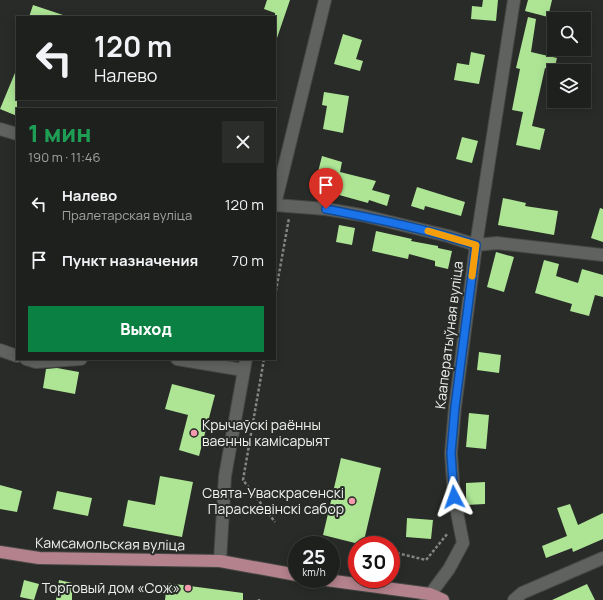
<!DOCTYPE html>
<html lang="ru">
<meta charset="utf-8">
<style>
:root{--surface:#1e201d;--page:#2b2d2a;--text:#f1f3f6;--muted:#a1a3a4;--line:#3c3e3b;--accent:#0b8043}
body{margin:0;font-family:Manrope,sans-serif;background:var(--page);color:var(--text);height:100vh;display:flex;flex-direction:column;font-size:15px;white-space:nowrap}
*{box-sizing:border-box;margin:0}
p{font-size:13px;color:var(--muted)}
.icon{flex:none;width:22px;height:22px;fill:none;stroke:currentColor;stroke-width:2;stroke-linecap:round;stroke-linejoin:round}
.map{position:relative;flex:1;overflow:hidden}
.sheet{position:absolute;left:16px;top:108px;width:260px;height:252px;display:flex;flex-direction:column;background:var(--surface);border-radius:0px;box-shadow:0 2px 10px #0003,0 0 0 1px var(--line)}
.sheet>*{flex:none}
.banner{position:absolute;left:16px;top:16px;width:260px;height:84px;border-radius:0px;box-shadow:0 2px 10px #0003,0 0 0 1px var(--line);background:#1e201d;color:var(--text);overflow:hidden}
.fabs{position:absolute;left:547px;top:12px;display:grid;gap:8px}
.fabs a{display:grid;place-items:center;width:44px;height:44px;border-radius:0px;background:var(--surface);box-shadow:0 2px 10px #0003,0 0 0 1px var(--line);font-size:20px}
.speed{position:absolute;left:288px;top:536px;display:flex;gap:8px;font-size:20px;font-weight:700;text-align:center}
.speed>*{display:grid;place-content:center;width:52px;height:52px;border-radius:50%;background:var(--surface);box-shadow:0 2px 10px #0003,0 0 0 1px var(--line);line-height:1}
.speed small{font-size:10px;font-weight:400}
.speed .limit{border:6px solid #d22;background:#fff;color:#111}
.pin{position:absolute;display:grid;place-items:center;width:34px;height:34px;color:#fff;margin:-41px -17px;border-radius:50% 50% 50% 0;rotate:-45deg;box-shadow:0 0 4px #0007}
.pin .icon{rotate:45deg}
.me{position:absolute;width:44px;margin:-22px;rotate:356deg;stroke-linejoin:round;filter:drop-shadow(0 0 3px #0008)}
.turn{display:flex;align-items:center;gap:14px;height:84px;padding:0 12px;font-size:18px}
.turn .icon{width:52px;height:52px;stroke-width:2.5}
.turn b{display:block;font-size:28px;line-height:34px}
.round{display:grid;place-items:center;flex:none;width:42px;height:42px;border-radius:0px;background:var(--page)}
.overview{display:flex;align-items:center;justify-content:space-between;height:68px;padding:0 12px}
h1{font-size:24px;font-weight:800;line-height:30px;color:#1e9e55}
.cta{display:flex;gap:8px;margin-top:auto;padding:8px 12px}
.cta a{flex:1;height:46px;border-radius:0px;background:var(--accent);color:#fff;font-size:16px;font-weight:800;line-height:46px;text-align:center}
ul{padding:0;list-style:none}
li{display:flex;align-items:center;gap:12px;height:56px;padding:0 12px}
li div{flex:1}
li b{display:block;font-size:15px}
li em{font-style:normal}
.map>svg:first-child{display:block}
.building{fill:#ade595}
.lines{fill:none;stroke-linecap:round;stroke-linejoin:round}
.minor-casing{stroke:#464845;stroke-width:14}
.major-casing{stroke:#464845;stroke-width:14}
.path{stroke:#838582;stroke-width:2.5;stroke-dasharray:3 2;stroke-linecap:butt}
.minor{stroke:#5f625e;stroke-width:12}
.major{stroke:#b4828c;stroke-width:12}
.route-casing{stroke:#114b97;stroke-width:10}
.route{stroke:#1a73e8;stroke-width:7}
.slow{stroke:#f59e0b;stroke-width:7}
.poi-dot{fill:#f29aae;stroke:#282b27;stroke-width:1.5}
.labels{text-anchor:middle;stroke-width:4;stroke-linejoin:round;paint-order:stroke}
.street-label{font-size:14px;fill:#eff1ee;stroke:#282b27}
.poi-label{font-size:14px;fill:#eff1ee;stroke:#282b27;text-anchor:end}
</style>
<div class="map">
<svg width="603" height="600" viewBox="0 0 603 600">
<rect width="100%" height="100%" fill="#282b27"/>
<path class="building" d="M267,0h23l-13,38h-2v-25l-11,-4z
M483,0h15l-2,21 -25,-2 1,-13 10,1z
M528,0h24l-4,17 -23,-6z
M33,5l30,10v2h-34z
M528,17l8,2 -5,33 26,6 -3,12 -9,-2 -13,58 13,3 -5,21 -24,-5 7,-33 -11,-2 8,-41 -4,-1z
M343,34l19,6 -6,19 7,2 -3,10 -26,-7z
M471,52l14,3 -6,29 -25,-4 3,-17 12,2z
M17,68v48l-17,-7z
M324,92l25,4 -6,37 -20,-4 4,-23 -5,-1z
M462,137l16,4 -6,22 -16,-4z
M322,156l20,6 -2,10 36,9 -4,9 18,5 -3,11 -18,-6 -1,3 -54,-15z
M417,187l48,15 -4,14 -36,-10 -1,4 -13,-4z
M503,198l23,5 -1,3 33,5 -4,24 -56,-10z
M600,208l3,1v33l-12,-4z
M339,225l16,3 -3,17 -16,-3z
M376,231l36,8 -1,2 27,5v2l14,3 -4,18 -13,-3v-5l-26,-7 -1,5 -36,-8z
M496,252l18,5 -10,35 -17,-5z
M544,260l15,4 -3,12 22,7 4,-14 21,6v22l-8,-2 -6,21 -19,-5 2,-7 -37,-11z
M479,352l22,3 -2,18 -22,-3z
M57,368l22,4 -4,22 -32,-6 3,-19z
M172,384l43,11 -16,61 -20,-6 9,-35 -23,-6z
M469,413l20,2 -3,34 -20,-2z
M341,458l40,10 -18,77 -40,-10z
M160,476l33,6 -11,55 -59,-11 5,-26 27,5z
M485,482v22l-19,1v-22z
M0,485l22,6 -5,21 -17,-3z
M57,491l35,7 -4,18 -35,-7z
M570,504l8,21 25,-12v26l-30,13 -1,-4 -26,10 -4,-12 25,-10 -10,-28z
M407,518l26,2 -2,19 -25,-2z
M24,580l15,4 -5,16 -14,-3z
M59,580l13,3v17h-16z
M167,583l76,10v7h-78z
M587,584l8,16h-43z"/>
<g class="lines">
<defs>
<path id="minor" d="M0,129l17,5
M275,204l50,-204
M275,205l51,4 35,6 87,21 28,9 21,-2 106,12
M0,350l17,6
M26,359l10,3 45,-3
M177,359l66,11
M220,561l5,-85 21,-117
M426,600l23,-31 14,-26 -9,-46 -3,-44 4,-46 21,-162 38,-245
M514,600l8,-7 81,-35"/>
<path id="major" d="M0,552l39,6 181,3 77,14
M319,579l111,15 13,6"/>
</defs>
<use href="#minor" class="minor-casing"/>
<use href="#major" class="major-casing"/>
<path class="path" d="M275,296l14,-78
M264,359l-21,121 32,42
M397,553l29,7 22,-27
M259,600v-1"/>
<use href="#minor" class="minor"/>
<use href="#major" class="major"/>
</g>
<g class="lines">
<defs>
<path id="route" d="M326,209c50,10 101,20 150,36l-21,162 -4,46 3,44"/>
</defs>
<use href="#route" class="route-casing"/>
<use href="#route" class="route"/>
<path class="slow" d="M428,231l48,14 -4,31"/>
</g>
<g class="poi-dot">
<circle cx="194" cy="433" r="4"/>
<circle cx="352" cy="501" r="4"/>
<circle cx="188" cy="588" r="4"/>
</g>
<g class="labels">
<g class="street-label">
<text transform="translate(449 335) rotate(-83)" y="5">Кааператыўная вуліца</text>
<text transform="translate(110 544) rotate(1)" y="5">Камсамольская вуліца</text>
</g>
<g class="poi-label">
<text x="202" y="430" text-anchor="start">Крычаўскі раённы<tspan x="202" dy="16">ваенны камісарыят</tspan></text>
<text x="344" y="498">Свята-Уваскрасенскі<tspan x="344" dy="16">Параскевінскі сабор</tspan></text>
<text x="180" y="593">Торговый дом «Сож»</text>
</g>
</g>
</svg>
<div class="fabs">
<a><svg class="icon" aria-label="search" viewBox="0 0 24 24"><circle cx="10" cy="10" r="6"/><path d="M15 15l6 6"/></svg></a>
<a><svg class="icon" aria-label="layers" viewBox="0 0 24 24"><path d="M12 4l9 5-9 5-9-5zM3 14l9 5 9-5"/></svg></a>
</div>
<div class="speed"><div>25<small>km/h</small></div><div class="limit">30</div></div>
<div class="pin" style="left:326px;top:209px;background:#d93025"><svg class="icon" aria-label="arrive" viewBox="0 0 24 24"><path d="M6 21V4h12l-3 4 3 4H6"/></svg></div>
<svg class="me" style="left:454px;top:497px" viewBox="-20 -20 40 40"><path d="M0-17L14 15 0 8-14 15z" fill="#1a73e8" stroke="#fff" stroke-width="4"/></svg>
<div class="banner">
<div class="turn"><svg class="icon" aria-label="left" viewBox="0 0 24 24"><path d="M17 20v-9H6M10 6l-5 5 5 5"/></svg><div><b>120 m</b>Налево</div></div>
</div>
<section class="sheet">
<div class="overview"><div><h1>1 мин</h1><p>190 m · 11:46</p></div><a class="round"><svg class="icon" aria-label="close" viewBox="0 0 24 24"><path d="M6 6l12 12M18 6L6 18"/></svg></a></div>
<ul>
<li><svg class="icon" aria-label="left" viewBox="0 0 24 24"><path d="M17 20v-9H6M10 6l-5 5 5 5"/></svg><div><b>Налево</b><p>Пралетарская вуліца</p></div><em>120 m</em></li>
<li><svg class="icon" aria-label="arrive" viewBox="0 0 24 24"><path d="M6 21V4h12l-3 4 3 4H6"/></svg><div><b>Пункт назначения</b></div><em>70 m</em></li>
</ul>
<div class="cta"><a>Выход</a></div>
</section>
</div>
